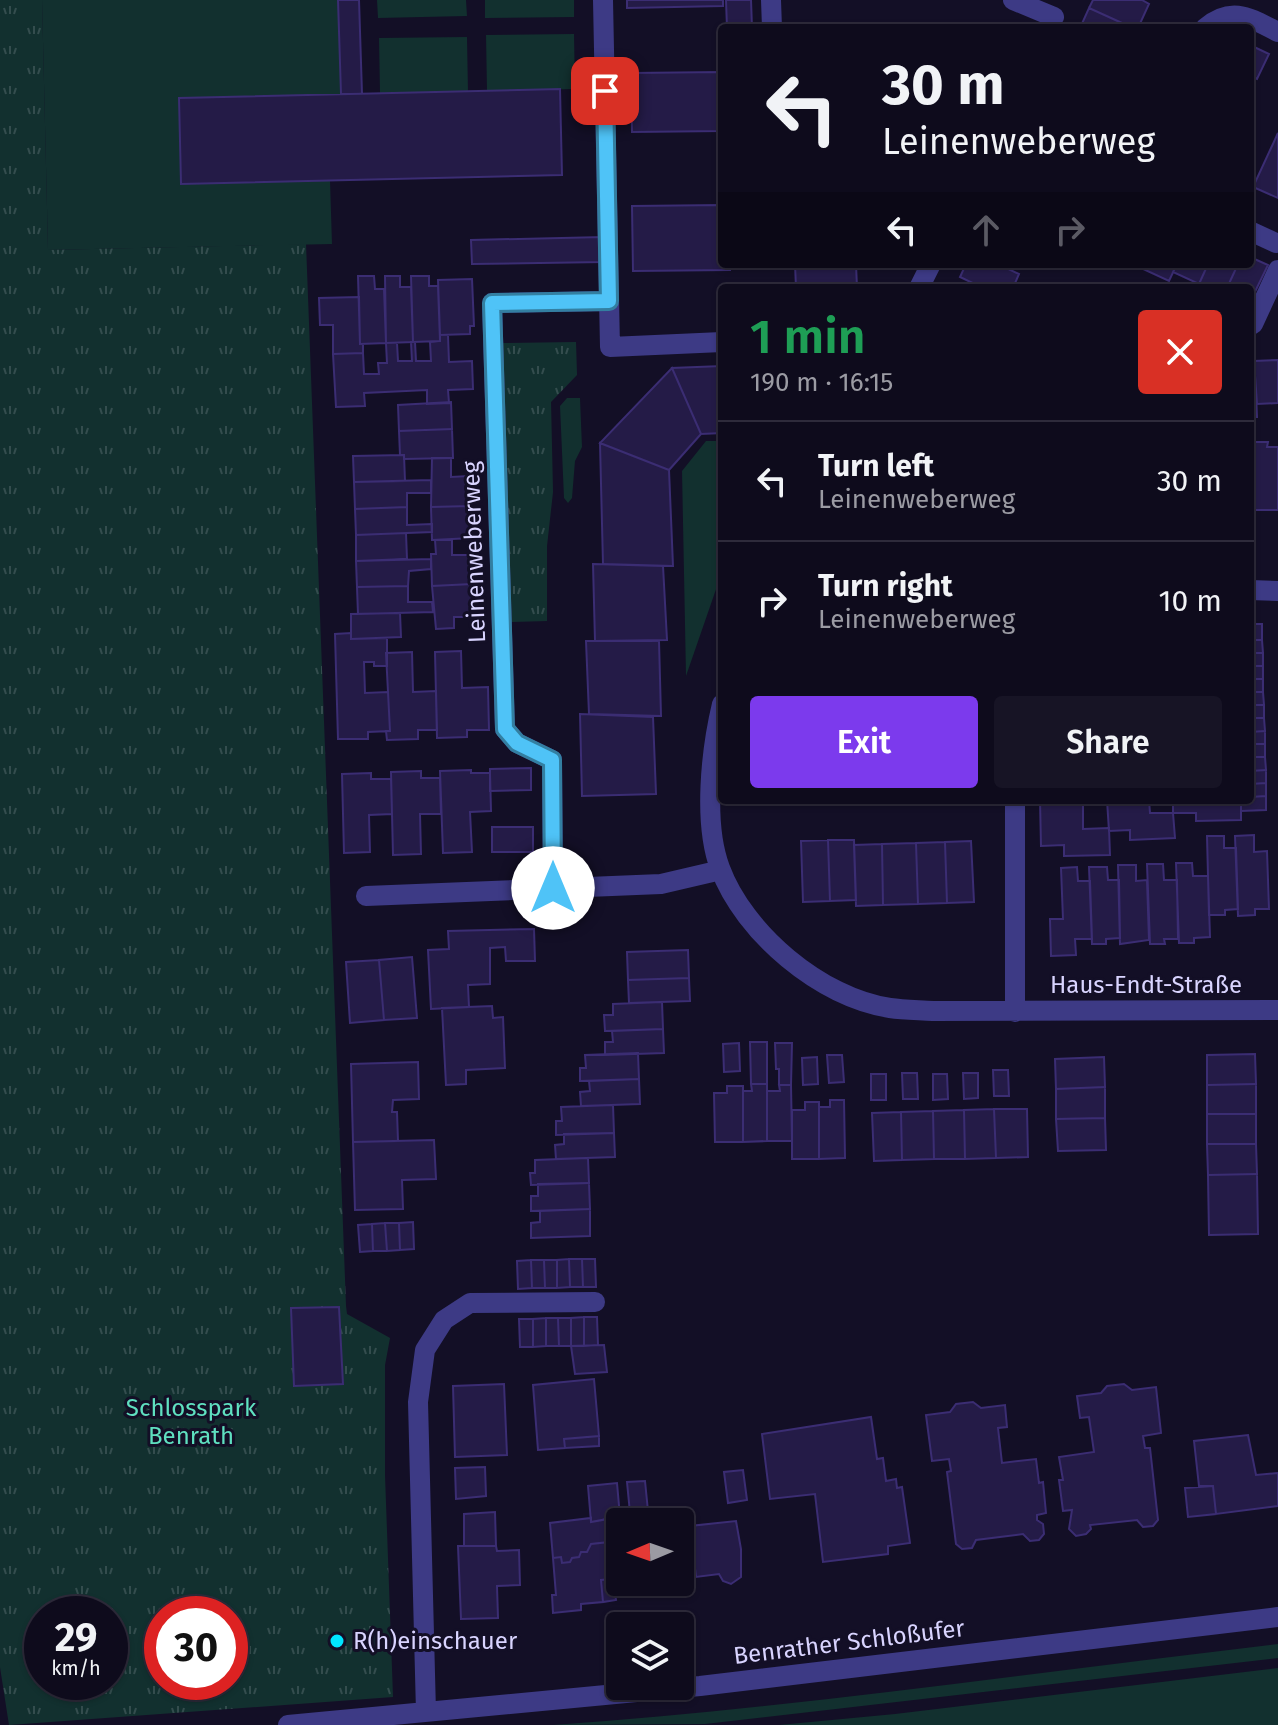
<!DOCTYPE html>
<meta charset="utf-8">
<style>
:root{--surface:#0e0b1c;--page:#171425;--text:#f1f3f6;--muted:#9b9ba3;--line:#2e2b3b;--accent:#7c3aed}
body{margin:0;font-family:"Fira Sans",sans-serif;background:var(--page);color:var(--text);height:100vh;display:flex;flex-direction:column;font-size:30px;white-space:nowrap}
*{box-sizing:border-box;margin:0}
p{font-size:26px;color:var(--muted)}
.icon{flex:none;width:44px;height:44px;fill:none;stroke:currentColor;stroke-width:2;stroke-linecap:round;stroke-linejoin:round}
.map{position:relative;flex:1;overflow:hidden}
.details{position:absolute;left:718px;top:284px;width:536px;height:520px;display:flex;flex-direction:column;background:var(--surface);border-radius:8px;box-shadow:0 2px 6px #0004,0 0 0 2px var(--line)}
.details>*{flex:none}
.banner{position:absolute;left:718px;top:24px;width:536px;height:244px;border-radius:8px;box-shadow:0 2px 6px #0004,0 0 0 2px var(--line);background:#0e0b1c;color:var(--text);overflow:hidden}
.needle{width:52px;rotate:268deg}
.fabs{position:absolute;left:606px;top:1508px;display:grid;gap:16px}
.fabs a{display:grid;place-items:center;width:88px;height:88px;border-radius:8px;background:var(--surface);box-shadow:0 2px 6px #0004,0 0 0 2px var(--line);font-size:40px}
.speed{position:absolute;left:24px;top:1596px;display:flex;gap:16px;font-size:40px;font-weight:700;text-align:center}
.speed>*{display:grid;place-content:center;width:104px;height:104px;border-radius:50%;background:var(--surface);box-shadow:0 2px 6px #0004,0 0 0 2px var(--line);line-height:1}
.speed small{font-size:20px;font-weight:400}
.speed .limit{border:12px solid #d22;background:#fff;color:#111}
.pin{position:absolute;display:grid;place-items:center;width:68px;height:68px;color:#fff;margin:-34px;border-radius:16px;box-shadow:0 4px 12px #0006}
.me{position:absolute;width:88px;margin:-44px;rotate:0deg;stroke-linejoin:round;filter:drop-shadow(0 0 6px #0008)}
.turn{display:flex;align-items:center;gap:28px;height:168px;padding:0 32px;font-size:36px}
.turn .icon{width:104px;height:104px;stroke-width:2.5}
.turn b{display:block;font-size:56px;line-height:68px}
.lanes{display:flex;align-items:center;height:76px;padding:0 32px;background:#0003;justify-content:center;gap:40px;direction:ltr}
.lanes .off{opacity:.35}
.round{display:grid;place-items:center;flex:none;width:84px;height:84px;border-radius:8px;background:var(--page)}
.overview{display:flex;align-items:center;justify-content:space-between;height:136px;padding:0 32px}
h1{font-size:48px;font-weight:600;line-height:60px;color:#1e9e55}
.primary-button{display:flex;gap:16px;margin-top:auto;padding:16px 32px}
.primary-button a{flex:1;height:92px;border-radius:8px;background:var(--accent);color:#fff;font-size:32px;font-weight:600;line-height:92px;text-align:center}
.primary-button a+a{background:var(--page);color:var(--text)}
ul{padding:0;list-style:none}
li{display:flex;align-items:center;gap:24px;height:120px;padding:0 32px;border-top:2px solid var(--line)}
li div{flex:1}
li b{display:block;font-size:30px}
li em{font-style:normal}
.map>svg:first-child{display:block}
.green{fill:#12302f}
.park{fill:url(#park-tufts);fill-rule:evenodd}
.building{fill:#241b47;stroke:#3b2d73;stroke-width:2}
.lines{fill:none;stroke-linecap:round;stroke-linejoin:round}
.minor{stroke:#3d3a85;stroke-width:20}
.route-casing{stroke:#337fa1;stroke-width:20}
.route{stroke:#4fc3f7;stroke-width:14}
.poi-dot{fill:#00e5ff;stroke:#130f26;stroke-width:3}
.labels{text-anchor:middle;stroke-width:6;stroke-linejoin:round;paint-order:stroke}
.street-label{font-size:24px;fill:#d9d4ff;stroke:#130f26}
.park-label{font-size:24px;fill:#5fe0c0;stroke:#130f26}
.poi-label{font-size:24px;fill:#d9d4ff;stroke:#130f26;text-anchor:start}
</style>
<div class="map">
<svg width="1278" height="1725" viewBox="0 0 1278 1725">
<defs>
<pattern id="park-tufts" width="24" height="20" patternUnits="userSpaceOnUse" patternTransform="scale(2)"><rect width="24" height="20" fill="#12302f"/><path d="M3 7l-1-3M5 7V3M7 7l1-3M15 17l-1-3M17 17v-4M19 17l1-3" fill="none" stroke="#344d4e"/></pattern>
</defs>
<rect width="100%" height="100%" fill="#130f26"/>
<path class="green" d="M42,0h296l3,94 -162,4 2,85 149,-3 2,64 -284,6z
M377,0h89l1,16 -89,2z
M485,0h89v17l-89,1z
M574,34l1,55 -88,2 -1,-56z
M467,37l1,55 -88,1 -1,-55z
M567,398h13l2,49 -7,14 -3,37 -4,5 -4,-5 -4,-92z
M706,441h16v131l-36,104 -4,-205z
M1278,1644v14l-573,66 -152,1c242,-17 484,-53 725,-81z
M1278,1668v57h-499l116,-11z"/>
<path class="park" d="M0,0h42l6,250 258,-6 40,1062 1,8 43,24 -5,27v111l8,221 -384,28 -9,-58zM42,1614h68v68h-68zM162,1614h68v68h-68z
M576,342l1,33 -26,27 2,90 -6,54v75l-36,1 -8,-279z"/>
<path class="building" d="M338,0h21l3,94h-21z
M627,0h96v6l-96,2z
M726,0h25l1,28h-25z
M1093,0h49l7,4 -11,24h-5l-44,-20z
M1089,8l44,20h-53z
M1250,45l19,9 -12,25 -7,-3z
M722,72v59l-90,1 -1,-59z
M560,89l2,86 -381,9 -2,-86z
M1278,133v65l-25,-11z
M722,205v59h8v6l-97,1 -1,-65z
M603,237v25l-131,2 -1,-24z
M1250,257l18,8 -18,37v-14h-23l11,-24h12z
M795,264h61l1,24h-61z
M966,264h32l21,10 -6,14h-30l-23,-11z
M1143,264h34l-8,17 -28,-13z
M1177,264h31l-9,20 -26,-12z
M1208,264h30l-11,24h-20l-8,-4z
M358,276h16l1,13h9l2,54 -26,1z
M385,276h15v11h11l2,55 -27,1z
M411,276h18v10h9l2,55 -27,1z
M472,279l2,47h-4v8l-30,1 -2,-55z
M359,297l1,47h3v9l-30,1v-29h-13l-1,-27z
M440,335h8l1,27 23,-1 1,28 -25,1 1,13 -22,1v-14l-63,3 1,13 -29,1 -3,-53 30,-1 1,21h15l-1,-11h9l-1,-20h11l1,18h14l-1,-19h4l1,19h15l-1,-19 10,-1z
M1278,360v43l-21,1 -3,-43z
M722,366v67l-21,1 -29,-66z
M672,368l29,66 -32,36 -69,-27z
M1250,393h6l1,24h-7z
M451,402l1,27 -53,2 -1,-26z
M452,429l1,29 -49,1v-4h-4l-1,-24z
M1250,442h18l-1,5h11v63h-28z
M600,443l69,27 4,96 -70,-2z
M404,455l1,26 -51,1 -1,-26z
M432,458h19v19l18,-1 1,30 -39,1z
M431,480v13h-24v14l-52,2 -1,-27z
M470,506l2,32 -40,2 -1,-33z
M407,507v18l25,-1v8l-76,3 -1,-26z
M406,533l1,26 -51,2v-26z
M452,539v16h19l1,29 -40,2 -1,-32h5l-1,-14z
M431,559v10l-22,2 -1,15 -51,1 -1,-26z
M593,564l70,2 4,74 -72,1z
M472,584l1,33h-19v11l-18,1 -4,-43z
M408,586v16h24l1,10 -75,2 -1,-27z
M400,613l1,24 -50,2v-25z
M1250,624h12v16h-12z
M351,633v6l36,-1v28h-13v-4h-10l1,31 23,-1 2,39 -22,1v7h-30l-3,-105z
M1250,640h12l1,13h-13z
M586,641h73l2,75 -72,-2z
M461,651l1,37 26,-1 1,43h-22v7l-30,1 -2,-86z
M412,652l1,40 23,-1 1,39h-19v9l-31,1 -1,-9h4l-4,-78z
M1250,653h13v13h-13z
M1250,666h13v13h-13z
M1250,679h13v13h-13z
M1250,692h13l1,13h-14z
M1250,705h14v13h-14z
M580,714l73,3 3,77 -74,2z
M1250,718h14l1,13 -15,1z
M1265,731v13h-15v-12z
M1250,744h15v13h-15z
M1250,757h15l1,13 -16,1z
M531,768v22l-41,1v-22z
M471,770v3h19l1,38 -21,1 2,40 -29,1 -3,-82z
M1266,770v13l-16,1v-13z
M421,771v7h19l1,36h-21l1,40 -28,1 -2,-83z
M371,773v6h20l1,35 -23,1 1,37 -26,1 -2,-79z
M1266,783v13l-16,1v-13z
M1266,796v14l-25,1v-11h9v-3z
M1040,800h43v29l26,-1 1,27 -46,1v-11l-23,1z
M1107,800h42l1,13h23l2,25 -45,2v-10l-21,1z
M1173,800h68v20l-45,1v-8h-23z
M492,827h41v25h-41z
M1254,835v17l13,-1 2,58h-14v6l-17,1 -3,-80z
M1207,836h17v12h12l2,61 -13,1v5h-16z
M828,840l2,61 -27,1 -2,-61z
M828,840h26l2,60 -26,1z
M971,841l3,61 -27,1 -2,-61z
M945,842l2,61 -29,1 -2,-61z
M916,843l2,61 -35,1 -1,-61z
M882,844l1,61 -27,1 -2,-61z
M1176,863h16l1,13h15l2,61 -16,1v5h-15z
M1147,864h16l1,16h13l1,59h-14l1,5h-15z
M1118,865h18v16l11,-1 2,60 -29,4z
M1077,867l1,14h12l2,58h-17l1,16 -25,1 -1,-37h13l-2,-51z
M1089,867h18l1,13h11l1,58 -14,1v5h-14z
M534,929l1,32h-29l-1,-14 -15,1v36l-22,1 1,22 -38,2 -3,-59 21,-1 -1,-18z
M688,950l1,28 -61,2 -1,-28z
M412,957l5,61 -33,2 -5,-60z
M379,960l5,60 -34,3 -4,-61z
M689,978l1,23 -61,2 -1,-23z
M662,1002l1,27 -58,2 -1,-16h9v-11z
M492,1006l1,12 10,-1 2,51 -39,2v14l-20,1 -4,-77z
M663,1029l1,24 -59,2v-13h8l-1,-11z
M750,1042h17v42h-16z
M739,1043l1,28 -16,1 -1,-28z
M775,1043h17l-1,42h-12v-16h-3z
M638,1053l1,26 -59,2v-13h6l-1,-13z
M1255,1054l1,30 -49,1v-30z
M827,1055h15l2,27 -15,1z
M817,1057l1,27 -15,1 -1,-27z
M1104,1057l1,30 -49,2 -1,-30z
M418,1062l1,37 -26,1 -1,12h5l1,29 -45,1 -2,-78z
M993,1070h15l1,26h-15z
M902,1073h15l1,26h-15z
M963,1073h15v25l-14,1z
M871,1074h15v26h-15z
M933,1074h14l1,25 -15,1z
M639,1079l1,25 -59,2 -1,-14 10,-1 -1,-10z
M751,1084h16v57l-24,1v-51h9z
M1256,1084v30h-49v-29z
M779,1085h12l1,56h-25v-50h13z
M727,1086h16v56h-28l-1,-49h13z
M1105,1087v31l-49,1v-30z
M830,1100h14l1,58 -26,1v-52h11z
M805,1102h14v57h-27v-49h13z
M613,1105l1,28 -58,2v-14h6l-1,-14z
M994,1109h33l1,48 -32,1z
M994,1109l2,49 -31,1 -1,-49z
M964,1110l1,49h-31l-1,-48z
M933,1111l1,48 -32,1 -1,-48z
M901,1112l1,48 -28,1 -2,-48z
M1207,1114h49v30h-49z
M1105,1118l1,32 -48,1 -2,-32z
M614,1133l1,24 -59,2 -1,-14 9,-1v-10z
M434,1140l2,39 -34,1 1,29 -48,1 -2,-68z
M1207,1144h49l1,30 -49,1z
M588,1158l1,25 -58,2 -1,-12h5v-13z
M1257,1174l1,60 -49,1 -1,-60z
M589,1183l1,26 -59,2v-15h7v-12z
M590,1209v27l-59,2v-15l9,-1v-11z
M413,1222l1,27 -14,1 -1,-27z
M385,1223l2,28h-14l-1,-27z
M385,1223h14l1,27 -13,1z
M372,1224l1,27 -13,1 -2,-27z
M569,1259h13l1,28h-13z
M569,1259l1,28 -13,1v-28z
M582,1259h13l1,28h-13z
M531,1260h13l1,28h-13z
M531,1260l1,28 -14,1 -1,-28z
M544,1260h13v28h-12z
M339,1307l4,77 -49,2 -3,-78z
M584,1317h13l1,28 -14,1z
M584,1317v29h-13v-28z
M546,1318v28l-13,1v-28z
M546,1318h12l1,28h-13z
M558,1318h13v28h-12z
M519,1319h14v28h-13z
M604,1345l3,27 -32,2 -4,-28z
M594,1379l5,57 -35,3 1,9 -27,2 -5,-65z
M504,1384l3,71 -52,2 -2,-71z
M1124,1384l8,6 24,-3 5,46 -18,3 2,12h5l8,72 -5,6 -10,1 -6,-7 -47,5 1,4 -5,5 -10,2 -7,-7 3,-19 -9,1 -4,-31h4l-4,-23 35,-5 -5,-35 -9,1 -3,-22 24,-3 6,-7z
M973,1402l8,6 24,-3 2,22 -9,1 4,35 34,-4 3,24 4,-1 3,31 -9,2v5l6,4 1,10 -5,6 -9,1 -7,-7 -47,6 -4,8 -10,1 -6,-5 -9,-72 4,-1 -2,-12 -17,2 -6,-46 24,-3 6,-8z
M871,1417l6,42 6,-1 3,23 10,-2 1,9 5,-1 8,56 -22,3v8l-65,8 -8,-68 -45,5 -8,-65z
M1248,1435l8,40 22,-2v33l-62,8 -3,-28h-14l-5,-45z
M599,1436v10l-34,2 -1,-9z
M485,1467l1,29 -30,3 -1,-31z
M743,1470l4,30 -19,3 -4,-31z
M645,1481l3,30 -18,2 -3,-31z
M617,1483l3,34 -29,5 -3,-36z
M1213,1486l3,28 -28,3 -3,-29z
M495,1512l1,34h-32v-32z
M591,1518v4l16,-3 2,23 -18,2 -4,8h-6l-2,5 -7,1 -2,4 -8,1 -1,-6 -8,1 -3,-35z
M736,1521l5,28v28l-10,7 -8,-3 -4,-7 -23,3 -6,-51z
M690,1526l6,51 -16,2v-52z
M609,1542l4,37 -12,1 2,22 -22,2v6l-28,3 -1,-18h4l-3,-37 8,-1 1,6 8,-1 2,-4 7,-1 2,-5h6l4,-8z
M458,1546h38l1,5 22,-1 1,35 -23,1 1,32 -37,1z
M613,1579l3,21 -13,2 -2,-22z"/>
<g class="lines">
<path class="minor" d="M603,0l7,347 112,-5
M771,0l1,28
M1013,0l41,17
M1205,28c27,-23 45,-10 73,4
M1250,231l26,12
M919,288l12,-24
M1253,324l25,-54
M1250,590l28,1
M722,704c-11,46 -19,119 -2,164 24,65 101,130 170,140 14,2 29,2 43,3l345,-1
M1015,800v212
M553,888l-1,-128 -35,-17 -12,-14 -13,-426 117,-2
M366,896l295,-12 60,-14
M426,1712l-8,-310 7,-52 19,-30 26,-17 125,-1
M288,1725l412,-39 578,-69"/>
</g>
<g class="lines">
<defs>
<path id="route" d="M553,888l-1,-128 -35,-17 -12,-14 -13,-426 117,-2 -4,-210"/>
</defs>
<use href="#route" class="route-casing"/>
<use href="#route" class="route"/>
</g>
<circle class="poi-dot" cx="337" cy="1641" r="8"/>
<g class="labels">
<g class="street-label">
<text transform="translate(474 552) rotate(-92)" y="8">Leinenweberweg</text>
<text x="1146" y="993">Haus-Endt-Straße</text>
<text transform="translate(849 1642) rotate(-7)" y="8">Benrather Schloßufer</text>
</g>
<g class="park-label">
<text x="191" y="1416">Schlosspark<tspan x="191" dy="28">Benrath</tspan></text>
</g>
<g class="poi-label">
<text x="353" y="1649">R(h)einschauer</text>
</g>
</g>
</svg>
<div class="fabs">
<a><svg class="needle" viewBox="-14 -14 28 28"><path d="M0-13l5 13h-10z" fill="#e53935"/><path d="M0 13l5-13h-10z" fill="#9b9ba3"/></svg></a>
<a><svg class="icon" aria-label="layers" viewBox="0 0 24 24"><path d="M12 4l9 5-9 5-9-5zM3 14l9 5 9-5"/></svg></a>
</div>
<div class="speed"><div>29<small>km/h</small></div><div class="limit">30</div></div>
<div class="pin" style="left:605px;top:91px;background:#d93025"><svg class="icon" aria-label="arrive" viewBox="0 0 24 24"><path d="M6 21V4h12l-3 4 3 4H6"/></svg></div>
<svg class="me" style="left:553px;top:888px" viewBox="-20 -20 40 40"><circle r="19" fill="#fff"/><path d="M0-13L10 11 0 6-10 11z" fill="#4fc3f7"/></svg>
<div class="banner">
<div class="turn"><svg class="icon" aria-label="left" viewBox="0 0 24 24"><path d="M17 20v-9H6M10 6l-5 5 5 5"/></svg><div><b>30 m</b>Leinenweberweg</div></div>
<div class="lanes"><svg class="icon" aria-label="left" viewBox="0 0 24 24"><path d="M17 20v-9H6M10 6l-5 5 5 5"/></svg><svg class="icon off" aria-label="ahead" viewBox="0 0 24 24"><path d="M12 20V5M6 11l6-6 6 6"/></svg><svg class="icon off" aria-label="right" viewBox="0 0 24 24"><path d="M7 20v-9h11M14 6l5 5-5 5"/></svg></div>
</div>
<section class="details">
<div class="overview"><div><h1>1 min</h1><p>190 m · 16:15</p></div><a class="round" style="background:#d93025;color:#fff"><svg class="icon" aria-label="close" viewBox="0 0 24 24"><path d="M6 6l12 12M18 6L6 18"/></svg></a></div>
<ul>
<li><svg class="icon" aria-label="left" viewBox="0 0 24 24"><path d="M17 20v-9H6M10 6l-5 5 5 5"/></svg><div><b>Turn left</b><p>Leinenweberweg</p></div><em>30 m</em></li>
<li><svg class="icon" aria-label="right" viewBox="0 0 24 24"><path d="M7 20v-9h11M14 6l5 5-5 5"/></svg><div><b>Turn right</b><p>Leinenweberweg</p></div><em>10 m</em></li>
</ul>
<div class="primary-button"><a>Exit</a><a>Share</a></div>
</section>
</div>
